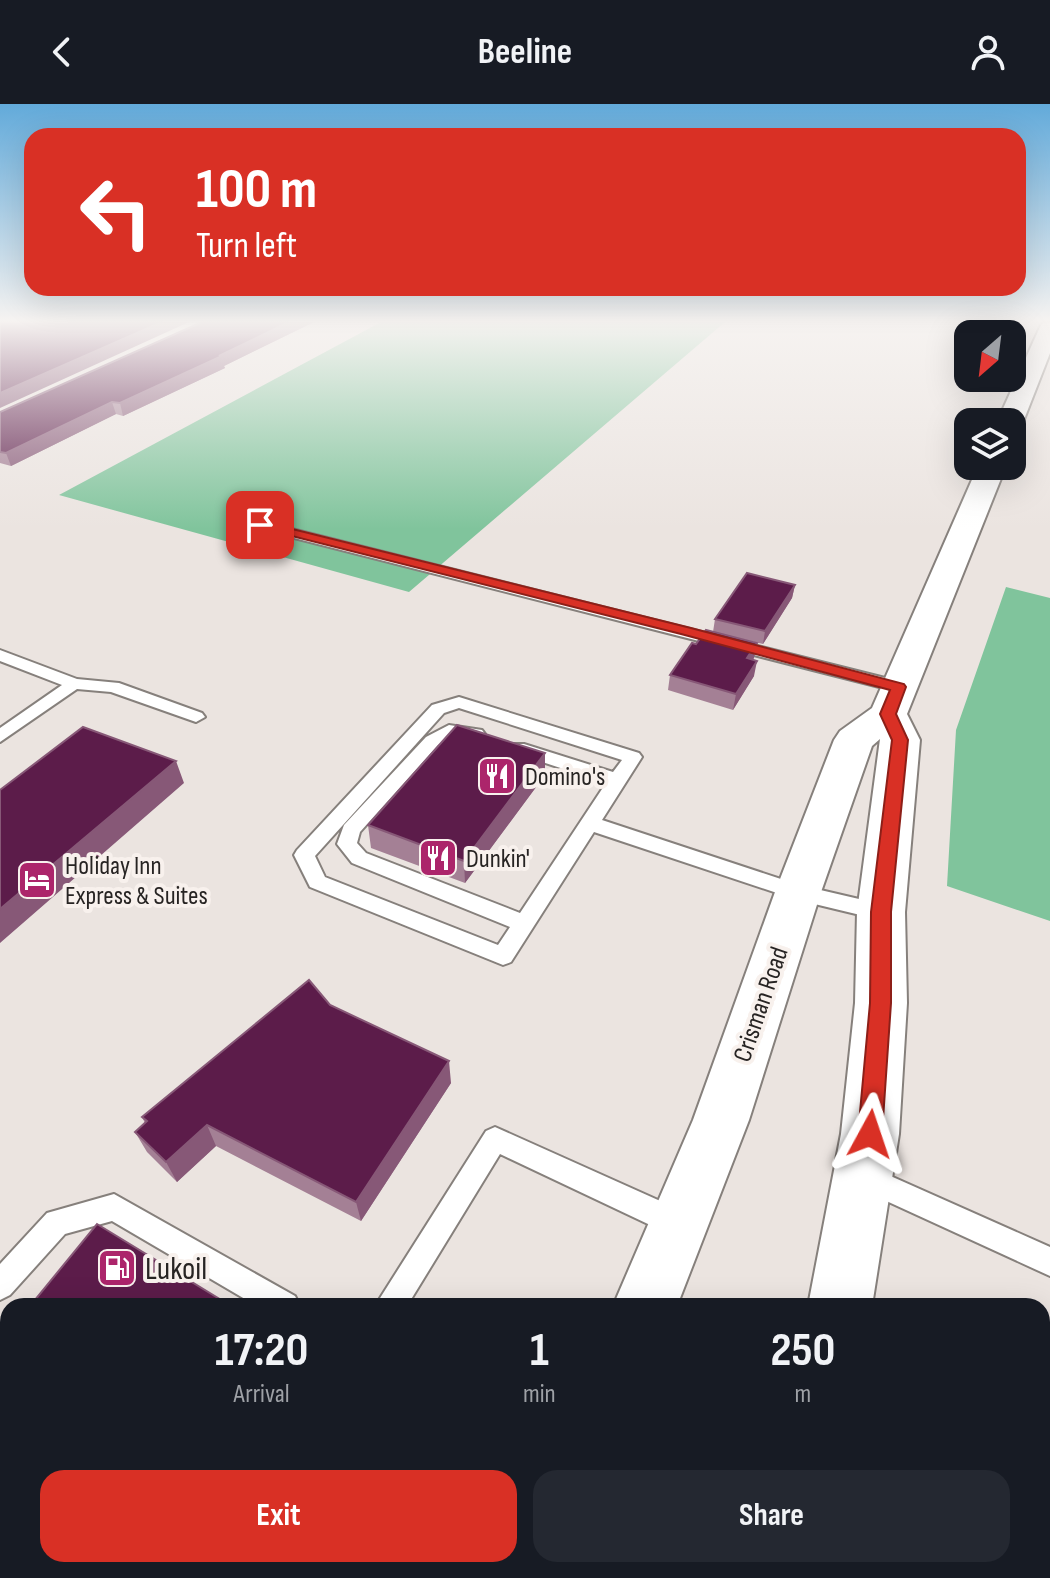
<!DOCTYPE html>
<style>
:root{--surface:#171b24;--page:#242831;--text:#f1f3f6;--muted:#9ea1a6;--accent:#d93025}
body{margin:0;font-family:"Sofia Sans Condensed",sans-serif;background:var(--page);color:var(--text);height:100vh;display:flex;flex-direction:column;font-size:30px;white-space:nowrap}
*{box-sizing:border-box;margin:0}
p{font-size:26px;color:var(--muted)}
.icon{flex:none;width:44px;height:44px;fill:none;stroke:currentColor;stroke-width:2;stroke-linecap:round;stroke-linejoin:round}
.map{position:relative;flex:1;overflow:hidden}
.panel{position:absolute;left:0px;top:1194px;width:1050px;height:280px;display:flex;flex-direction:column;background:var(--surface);border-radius:24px 24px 0 0;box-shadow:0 8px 32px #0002}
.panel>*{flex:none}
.top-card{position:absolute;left:24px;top:24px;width:1002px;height:168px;border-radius:24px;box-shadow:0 8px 32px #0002;background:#d93025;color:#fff;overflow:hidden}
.needle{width:52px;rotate:208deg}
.buttons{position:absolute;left:954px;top:216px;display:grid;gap:16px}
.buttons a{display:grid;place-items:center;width:72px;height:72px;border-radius:16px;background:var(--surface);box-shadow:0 8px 32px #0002;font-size:40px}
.pin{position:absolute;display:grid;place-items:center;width:68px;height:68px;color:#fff;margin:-34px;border-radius:16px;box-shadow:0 4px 12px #0006}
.me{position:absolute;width:88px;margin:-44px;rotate:5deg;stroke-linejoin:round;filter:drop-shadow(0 0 6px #0008)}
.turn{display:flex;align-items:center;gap:28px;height:168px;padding:0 40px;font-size:36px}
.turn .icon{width:104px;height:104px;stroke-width:2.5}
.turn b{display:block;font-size:56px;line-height:68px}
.eta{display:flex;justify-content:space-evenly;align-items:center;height:136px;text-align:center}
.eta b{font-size:48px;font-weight:700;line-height:56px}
.cta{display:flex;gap:16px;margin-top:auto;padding:16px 40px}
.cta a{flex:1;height:92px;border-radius:24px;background:var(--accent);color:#fff;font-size:32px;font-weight:700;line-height:92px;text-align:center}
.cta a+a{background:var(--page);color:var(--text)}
header{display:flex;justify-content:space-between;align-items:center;height:104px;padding:0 40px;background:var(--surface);font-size:36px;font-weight:700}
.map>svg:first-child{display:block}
.green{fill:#80c49c}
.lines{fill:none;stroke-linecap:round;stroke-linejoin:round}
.service-casing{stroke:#86807c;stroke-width:4}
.primary-casing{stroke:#86807c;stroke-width:4}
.service{fill:#fff;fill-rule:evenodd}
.primary{fill:#fff;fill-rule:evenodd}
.wall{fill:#a48095}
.shaded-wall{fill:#875877}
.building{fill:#5c1c4a;stroke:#875877;stroke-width:2}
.route{fill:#d93025;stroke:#8d1f18;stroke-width:2}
.labels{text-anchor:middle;stroke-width:8;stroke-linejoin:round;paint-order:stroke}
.poi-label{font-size:26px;fill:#272423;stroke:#f8f1ed;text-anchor:start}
.street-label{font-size:26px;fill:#272423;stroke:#f8f1ed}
.near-poi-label{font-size:32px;fill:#272423;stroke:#f8f1ed;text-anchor:start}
</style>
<header><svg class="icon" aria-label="back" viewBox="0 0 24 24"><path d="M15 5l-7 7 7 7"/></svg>Beeline<svg class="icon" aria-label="person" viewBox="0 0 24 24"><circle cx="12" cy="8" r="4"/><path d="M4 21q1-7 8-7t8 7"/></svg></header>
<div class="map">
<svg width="1050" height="1474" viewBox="0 0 1050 1474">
<rect width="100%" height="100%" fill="#ebe4e0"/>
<path class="green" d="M381,218h344l-316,270 -350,-97z
M1006,483l44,11v323l-103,-35 9,-156z"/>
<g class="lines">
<defs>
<path id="service" d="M260,417l645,162 2,4 -8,5 -644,-164v-6z
M0,546l77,29 42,4 83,30 3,4 -9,5 -85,-30 -34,-3 -77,53v-14l62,-43 -62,-24z
M459,593l180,56 3,4 -40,63 197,65 90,21 3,6 -3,6 -8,2 -83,-20 -204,-68 -83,130 -8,3 -193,-78 -16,-32 3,-5 135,-145zM459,604l163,52 -9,12 -89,-28h-12l-3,4 3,4 94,31 -86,130 -154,-60 -9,-10 3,-11 78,-87 14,-8 30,1 3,-4 -3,-4 -33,-5 -23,12 -82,88 -7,19 15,19 158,64 -12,18 -173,-68 -10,-21 129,-143z
M495,1023l192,86 4,10 -4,10 -10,4 -10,-4 -167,-79 -93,152h-32l111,-175z
M868,1062l182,81v29l-192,-88 -3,-9 3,-9z
M114,1090l181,102 5,10h-43l-145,-85 -47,13 -55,61 -10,5v-36l47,-51z
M0,1281l8,4v34l-8,-4z"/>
<path id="primary" d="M1050,218v31l-27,69 -4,5 -7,2v-7h-15l43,-95 3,-4z
M978,362h28l-99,248 13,26 -15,172 2,91 -8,131 -27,172h-64l33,-172 14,-131 2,-91 23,-173 -8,7 -51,146 -72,228 -72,186h-64l80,-186 82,-228 59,-152 6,-9 32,-23z
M420,1466h154l-3,8h-154z
M724,1466h76l-2,8h-76z"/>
</defs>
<use href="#service" class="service-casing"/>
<use href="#primary" class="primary-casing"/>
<use href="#service" class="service"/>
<use href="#primary" class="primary"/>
</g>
<path class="wall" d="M202,218h112l-90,44 1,2 -102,48 -7,-2 -105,52 -11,-3v-51z
M795,481l-3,13 -29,46 -50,-12 2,-13z
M757,539l-4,17 1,16 -21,34 -65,-20 2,-15 26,-31z
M545,671l-80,108 -94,-35 -3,-23z
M330,901l121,78 -90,138 -145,-75 -39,36 -30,-30 -12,-20 10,-9 -3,-6z"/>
<path class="shaded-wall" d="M162,218h27l-189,86v-15z
M289,218h25l-90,44 1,2 -102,48 -3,-13z
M112,298l4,12 -105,52 -5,-13z
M795,481l-3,13 -29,46 2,-13z
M757,539l-3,15 -10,15 3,-15z
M757,557l-3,15 -21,34 3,-16z
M545,649v22l-80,108 -1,-22z
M176,657l8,22 -184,160v-34z
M449,957l2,22 -90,138 -5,-19z
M207,1021l9,21 -39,36 -11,-20z"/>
<path class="building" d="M0,218h162l-162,71z
M202,218h87l-70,34h3l-102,47 -8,-1 -106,51 -6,-1v-40z
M747,469l48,12 -30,46 -50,-12z
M706,526l51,13 -10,15 10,3 -21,33 -66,-19 22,-32 4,1z
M457,621l88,28 -81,108 -96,-36z
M83,623l93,34 -176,148v-119z
M309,876l21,25 119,56 -93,141 -149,-77 -41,37 -31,-30 12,-11 -5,-4z
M97,1120l134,82h-201z
M8,1228v11l-5,-4z"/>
<linearGradient id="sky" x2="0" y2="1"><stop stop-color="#62aada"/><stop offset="0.51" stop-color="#f6f3f1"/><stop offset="1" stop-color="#f6f3f1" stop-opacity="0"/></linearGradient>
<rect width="1050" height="425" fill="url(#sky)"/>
<path class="route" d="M260,417l431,107 213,56 2,3 -10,27 12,26 -17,172v91l-9,131 -4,8 -8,3 -8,-3 -4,-8 12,-131 1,-91 21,-172 -12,-26 10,-24 -209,-56 -425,-107v-5z"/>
<defs>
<symbol id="restaurant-square" viewBox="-11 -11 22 22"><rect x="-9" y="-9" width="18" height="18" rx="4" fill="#ac256b" stroke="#f8f1ed"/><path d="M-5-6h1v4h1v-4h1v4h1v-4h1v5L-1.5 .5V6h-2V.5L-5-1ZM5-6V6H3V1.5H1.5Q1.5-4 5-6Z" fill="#fff"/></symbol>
<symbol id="hotel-square" viewBox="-11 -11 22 22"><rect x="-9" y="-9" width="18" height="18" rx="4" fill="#ac256b" stroke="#f8f1ed"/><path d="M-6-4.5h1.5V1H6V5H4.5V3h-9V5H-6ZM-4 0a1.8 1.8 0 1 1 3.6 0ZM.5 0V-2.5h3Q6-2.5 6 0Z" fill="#fff"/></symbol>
<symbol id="fuel-square" viewBox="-11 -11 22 22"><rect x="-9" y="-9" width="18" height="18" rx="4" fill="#ac256b" stroke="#f8f1ed"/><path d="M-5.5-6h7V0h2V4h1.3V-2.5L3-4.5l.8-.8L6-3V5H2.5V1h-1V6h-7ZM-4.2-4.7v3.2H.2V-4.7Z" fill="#fff"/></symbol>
</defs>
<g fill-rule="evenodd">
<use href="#restaurant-square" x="475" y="650" width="44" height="44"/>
<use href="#restaurant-square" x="416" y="732" width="44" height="44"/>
<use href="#hotel-square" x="15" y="754" width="44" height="44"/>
<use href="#fuel-square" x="95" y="1142" width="44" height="44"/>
</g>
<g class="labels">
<g class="poi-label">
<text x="525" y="681">Domino's</text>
<text x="466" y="763">Dunkin'</text>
<text x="65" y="770">Holiday Inn<tspan x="65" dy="30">Express &amp; Suites</tspan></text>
</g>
<g class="street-label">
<text transform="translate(760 900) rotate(-71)" y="9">Crisman Road</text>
</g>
<g class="near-poi-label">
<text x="145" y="1175">Lukoil</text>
</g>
</g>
</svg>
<div class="buttons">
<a><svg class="needle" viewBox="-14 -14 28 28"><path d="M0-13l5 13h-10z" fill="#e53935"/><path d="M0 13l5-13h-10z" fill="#9ea1a6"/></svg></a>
<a><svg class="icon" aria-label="layers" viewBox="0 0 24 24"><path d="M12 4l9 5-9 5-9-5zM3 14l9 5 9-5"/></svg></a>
</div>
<div class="pin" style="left:260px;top:421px;background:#d93025"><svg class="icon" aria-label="arrive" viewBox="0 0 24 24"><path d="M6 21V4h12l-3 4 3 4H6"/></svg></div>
<svg class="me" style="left:870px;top:1030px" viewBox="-20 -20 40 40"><path d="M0-17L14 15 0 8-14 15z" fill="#d93025" stroke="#fff" stroke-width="4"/></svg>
<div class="top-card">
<div class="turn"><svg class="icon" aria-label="left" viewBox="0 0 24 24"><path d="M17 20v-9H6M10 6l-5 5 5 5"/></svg><div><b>100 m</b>Turn left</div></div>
</div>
<section class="panel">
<div class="eta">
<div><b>17:20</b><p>Arrival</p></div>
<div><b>1</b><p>min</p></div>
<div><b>250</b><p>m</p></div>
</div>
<div class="cta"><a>Exit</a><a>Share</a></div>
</section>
</div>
